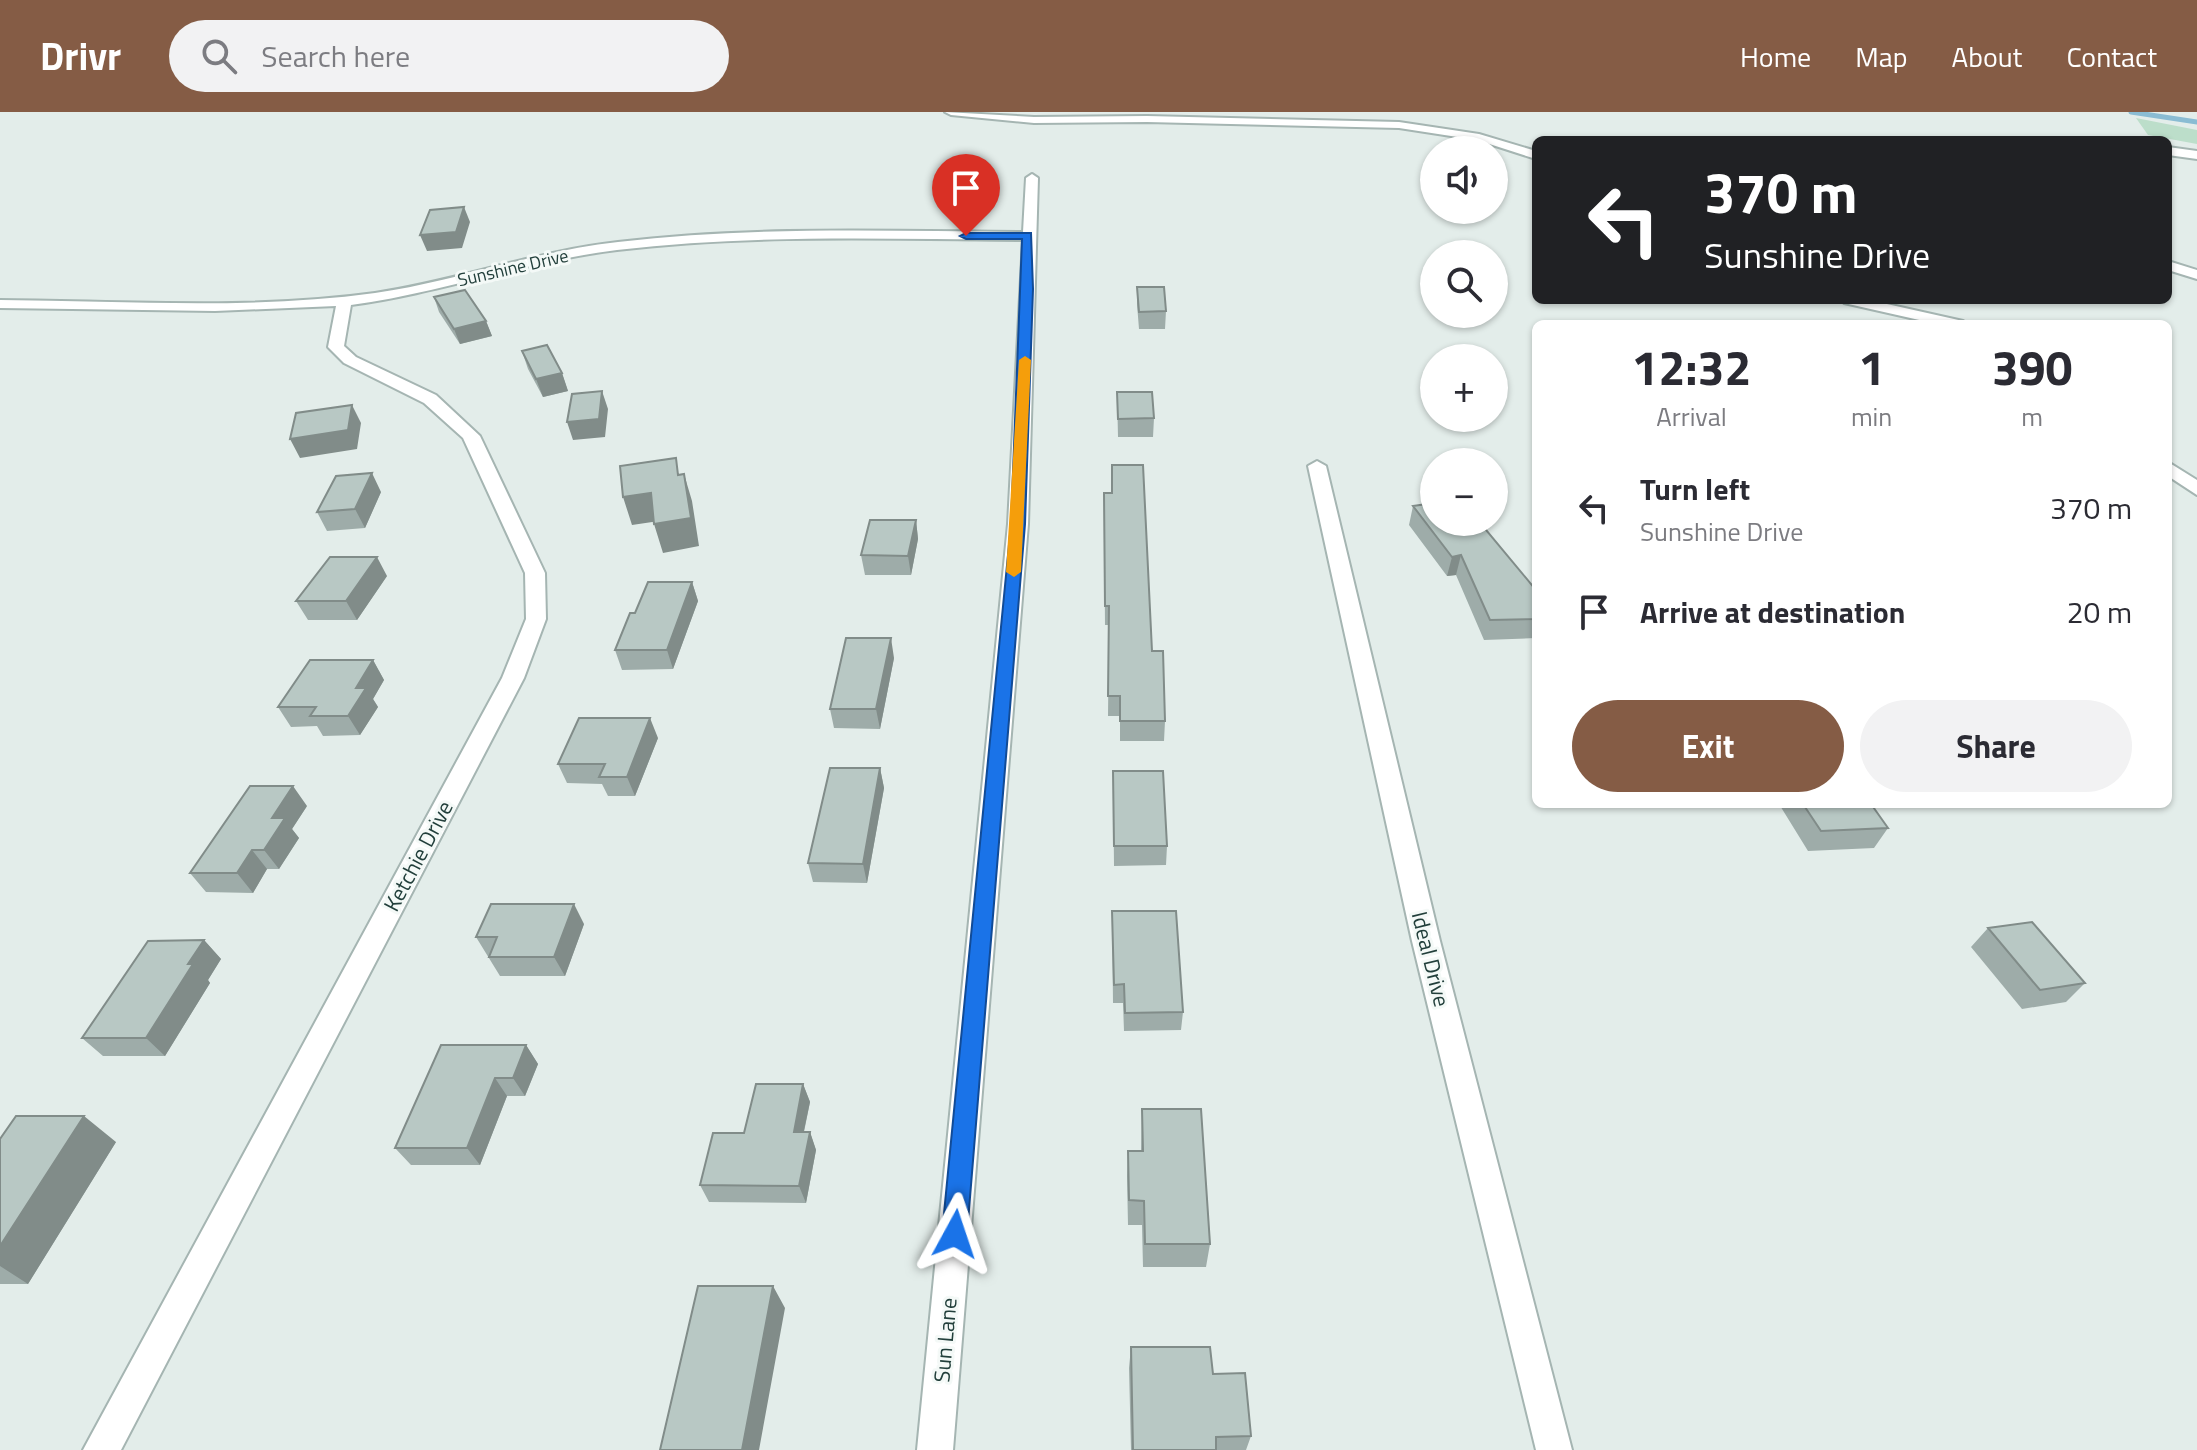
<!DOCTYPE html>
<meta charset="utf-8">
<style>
:root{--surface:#fff;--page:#f2f2f3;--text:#2b2b33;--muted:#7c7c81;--accent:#855c45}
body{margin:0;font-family:"Titillium Web",sans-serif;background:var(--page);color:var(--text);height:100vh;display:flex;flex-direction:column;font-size:30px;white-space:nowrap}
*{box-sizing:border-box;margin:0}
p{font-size:26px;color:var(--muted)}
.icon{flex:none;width:44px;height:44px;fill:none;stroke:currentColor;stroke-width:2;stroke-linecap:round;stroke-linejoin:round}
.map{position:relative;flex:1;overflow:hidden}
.panel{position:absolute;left:1532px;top:208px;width:640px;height:488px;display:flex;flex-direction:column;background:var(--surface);border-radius:12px;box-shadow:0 2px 6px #0004}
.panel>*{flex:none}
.hud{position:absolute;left:1532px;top:24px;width:640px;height:168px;border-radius:12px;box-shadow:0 2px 6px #0004;background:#202124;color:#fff;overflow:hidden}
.tools{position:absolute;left:1420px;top:24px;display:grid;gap:16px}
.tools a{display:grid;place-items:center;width:88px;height:88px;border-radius:50%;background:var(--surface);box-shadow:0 2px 6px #0004;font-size:40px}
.pin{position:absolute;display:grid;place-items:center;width:68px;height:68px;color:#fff;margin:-82px -34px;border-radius:50% 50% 50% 0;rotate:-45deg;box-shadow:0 0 8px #0007}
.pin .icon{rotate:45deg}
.me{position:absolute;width:88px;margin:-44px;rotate:5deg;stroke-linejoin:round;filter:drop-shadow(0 0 6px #0008)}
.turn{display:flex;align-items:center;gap:28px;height:168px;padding:0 40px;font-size:36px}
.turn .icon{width:104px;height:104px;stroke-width:2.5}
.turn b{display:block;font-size:56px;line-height:68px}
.eta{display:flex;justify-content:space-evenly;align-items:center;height:136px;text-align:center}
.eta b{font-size:48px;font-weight:700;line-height:56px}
.button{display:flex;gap:16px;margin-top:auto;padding:16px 40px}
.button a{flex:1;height:92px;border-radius:48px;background:var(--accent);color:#fff;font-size:32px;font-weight:700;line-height:92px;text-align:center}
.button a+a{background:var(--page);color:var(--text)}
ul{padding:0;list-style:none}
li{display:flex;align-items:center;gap:24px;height:104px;padding:0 40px}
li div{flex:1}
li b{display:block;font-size:30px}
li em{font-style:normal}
header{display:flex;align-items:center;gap:48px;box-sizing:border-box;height:112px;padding:0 40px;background:var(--accent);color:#fff}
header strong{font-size:38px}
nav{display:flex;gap:44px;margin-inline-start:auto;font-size:28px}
.search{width:560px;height:72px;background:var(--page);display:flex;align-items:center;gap:20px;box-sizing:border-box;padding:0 28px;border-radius:44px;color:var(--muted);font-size:30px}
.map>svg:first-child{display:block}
.green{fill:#bcdeca}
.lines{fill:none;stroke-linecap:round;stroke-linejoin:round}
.stream{stroke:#8abcd3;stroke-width:5}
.street-casing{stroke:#a5b5b2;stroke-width:4}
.street{fill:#fff;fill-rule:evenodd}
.wall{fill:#9eaca9}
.shaded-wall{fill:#818c89}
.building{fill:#b8c8c4;stroke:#818c89;stroke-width:2}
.route{fill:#1a73e8;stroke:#114b97;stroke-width:2}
.slow{fill:#f59e0b}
.labels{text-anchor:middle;stroke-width:6;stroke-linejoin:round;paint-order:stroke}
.far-street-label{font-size:18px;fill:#223f3b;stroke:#f4f9f7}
.street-label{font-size:22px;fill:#223f3b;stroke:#f4f9f7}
</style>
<header>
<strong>Drivr</strong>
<div class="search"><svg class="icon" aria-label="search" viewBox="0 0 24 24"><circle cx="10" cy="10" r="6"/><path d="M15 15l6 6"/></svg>Search here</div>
<nav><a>Home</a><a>Map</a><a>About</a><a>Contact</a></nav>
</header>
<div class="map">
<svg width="2197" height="1338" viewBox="0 0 2197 1338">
<rect width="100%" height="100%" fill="#e3edea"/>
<path class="green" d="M2136,6l61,12v14l-49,-9z"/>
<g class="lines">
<path class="stream" d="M2131,0l66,10"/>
<defs>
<path id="street" d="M945,0l89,5 113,-1 252,6 80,12 57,17v8l-59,-19 -78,-12 -252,-6 -113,1 -83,-8z
M2168,35l29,4v8l-29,-4z
M1032,62l6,4 -10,346 -75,926h-36l91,-926 15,-284c-135,-1 -271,-6 -406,10 -90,11 -176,43 -266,55l-7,41 12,11 80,38 44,41 65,137 1,46 -22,59 -403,772h-38l419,-772 24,-59 -1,-46 -62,-135 -39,-35 -80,-40 -16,-16 8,-41 -121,5 -215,-3v-8c125,1 251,10 375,-7 82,-12 160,-42 243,-51 134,-16 270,-11 405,-10l3,-54z
M2168,149l29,9v9l-29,-9z
M1842,188h27l94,21 3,3h-29l-93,-21z
M1317,349l9,5 114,475 132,509h-36l-124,-509 -104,-475z
M2168,350l29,18v15l-29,-19z"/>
</defs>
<use href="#street" class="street-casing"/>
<use href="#street" class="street"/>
</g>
<path class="wall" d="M1137,175l29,24 -1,18h-26l-2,-25z
M434,185l52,24 6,15 -32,8 -21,-32z
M522,239l40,22 6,18 -25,6 -15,-28z
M1117,280l37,26 -1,19h-35z
M381,380l-16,36 -38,3 -10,-19z
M1104,381l48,158 13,70 -1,20h-44v-25h-12l1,-91h-4z
M1413,394l57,21 66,63v48l-52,2 -28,-65 -9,1 -38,-51z
M916,408l2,19 -7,36h-46l-4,-20z
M387,464l-30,44h-49l-12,-19z
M692,470l6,19 -25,68 -51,1 -7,-20 20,-37z
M894,546l-14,71 -46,-1 -4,-19z
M373,548l11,20 -11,19 5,8 -18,28 -37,1 -6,-10 -26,1 -13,-20z
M658,626l-23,58h-27l-6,-12 -35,-1 -9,-19z
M880,656l4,20 -17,95 -54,-1 -5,-19z
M1113,659l54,75 -1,19 -52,1z
M1567,692h57l-1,1 -55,2z
M1779,692h92l17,24 -14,20 -66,3z
M307,694l-15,23 7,9 -20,31h-12l-14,24 -47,-1 -16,-19z
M1112,799l71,101 -2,18 -57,1 -1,-28h-10z
M584,812l-19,52h-65l-24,-39z
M1988,816l97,55 -19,19 -44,7 -51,-62z
M204,828l17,19 -13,21 2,3 -45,73h-62l-21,-18z
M526,933l12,19 -13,32h-18l-27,69h-69l-16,-17z
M803,972l7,18 -6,30h6l6,18 -10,53 -97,-1 -9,-17 44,-52z
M1142,997l68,135 -4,23h-63l-1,-42h-14l-1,-49 1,-25h13z
M0,1027l116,3 -88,142h-28z
M1131,1235l82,27 38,62 -5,14h-115l-2,-82z"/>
<path class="shaded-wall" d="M464,95l6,15 -8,26 -35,3 -7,-16z
M486,209l6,15 -32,8 -6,-15z
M562,261l6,18 -25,6 -7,-18z
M602,279l6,18 -3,28 -32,3 -6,-18z
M352,293l9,18 -4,26 -57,9 -10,-19z
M372,361l9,19 -16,36 -10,-19z
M684,362l8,27 7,45 -36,7 -9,-29z
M651,381l8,28 -27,4 -9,-28z
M916,408l2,19 -7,36 -3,-19z
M1461,443l-5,20 -9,1 5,-19z
M377,445l10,19 -30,44 -11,-19z
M692,470l6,19 -25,68 -6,-19z
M891,526l3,20 -14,71 -4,-20z
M373,548l11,20 -11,19 5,8 -18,28 -12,-19 8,-28z
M650,606l8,20 -23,58 -8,-19z
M880,656l4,20 -17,95 -4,-19z
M293,674l14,20 -15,23 7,9 -20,31 -15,-19 8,-32z
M252,738l15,19 -14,24 -16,-20z
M574,792l10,20 -19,52 -11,-19z
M204,828l17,19 -13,21 2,3 -45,73 -19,-18 42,-74z
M526,933l12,19 -13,32 -12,-18z
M495,966l12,18 -27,69 -13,-17z
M803,972l7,18 -10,47 -6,-17z
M84,1004l32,26 -88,142 -28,-18v-20z
M810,1020l6,18 -10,53 -7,-17z
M773,1174l12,22 -26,142h-17z"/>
<path class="building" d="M464,95l-8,25 -36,3 10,-25z
M1137,175h27l2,24 -27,1z
M465,178l21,31 -32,8 -20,-32z
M547,233l15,28 -26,6 -14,-28z
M602,279l-3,28 -32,3 5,-28z
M1117,280h35l2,26 -36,1z
M352,293l-4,25 -58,9 6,-26z
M676,346l2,17 6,-1 7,44 -37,6 -3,-31 -28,4 -3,-31z
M1112,353h31l9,186h11l2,70h-45v-25h-12l1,-90h-4l-1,-113h8z
M372,361l-17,36 -38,3 19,-36z
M1434,391v19h32l4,5 12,-2 54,65v29l-46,1 -29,-65 -9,2 -39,-51z
M870,408h46l-8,36 -47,-1z
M330,445h47l-31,44h-50z
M648,470h44l-25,68h-52l15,-37h5z
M846,526h45l-15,71h-46z
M310,548h63l-17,28h10l-18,28h-38l6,-9h-38z
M579,606h71l-23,59h-28l6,-13h-47z
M830,656h50l-17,96 -55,-1z
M1113,659h50l4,75h-53z
M250,674h43l-21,32h13l-21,32h-12l-15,23h-47z
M1803,692h68l17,24 -67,3z
M491,792h83l-20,53h-65l8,-20h-21z
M1112,799h64l7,101 -58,1 -1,-29 -10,1z
M2032,810l53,61 -45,7 -52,-62z
M204,828l-16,24h5l-47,74h-64l66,-97z
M441,933h85l-13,33h-18l-28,70h-72z
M756,972h47l-9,48h16l-11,54 -99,-1 13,-52h31z
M1142,997h59l9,135h-65l-1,-43 -15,-1 -1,-49h15z
M16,1004h68l-84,130v-107z
M698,1174h75l-31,164h-82z
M1131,1235h79l3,27 32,-1 6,63 -35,1v13h-83z"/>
<path class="route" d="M1031,121l2,56 -8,235 -58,710 -4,9 -8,3 -9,-3 -4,-9 69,-710 11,-285h-56l-6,-3 6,-3z"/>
<path class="slow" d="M1025,244l6,4 -10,212 -7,5 -8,-5 13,-212z"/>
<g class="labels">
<g class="far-street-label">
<text transform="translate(513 156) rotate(-13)" y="6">Sunshine Drive</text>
</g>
<g class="street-label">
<text transform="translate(418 744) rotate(-62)" y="8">Ketchie Drive</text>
<text transform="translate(1431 847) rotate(76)" y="8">Ideal Drive</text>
<text transform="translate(945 1228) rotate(-85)" y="8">Sun Lane</text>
</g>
</g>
</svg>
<div class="tools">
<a><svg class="icon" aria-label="sound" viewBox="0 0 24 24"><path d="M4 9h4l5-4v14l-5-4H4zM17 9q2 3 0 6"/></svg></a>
<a><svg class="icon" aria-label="search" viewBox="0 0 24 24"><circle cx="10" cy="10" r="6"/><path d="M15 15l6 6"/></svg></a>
<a>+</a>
<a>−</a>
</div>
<div class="pin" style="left:966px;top:124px;background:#d93025"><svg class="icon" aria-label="arrive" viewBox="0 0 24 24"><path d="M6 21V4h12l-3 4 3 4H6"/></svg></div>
<svg class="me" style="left:955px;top:1122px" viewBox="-20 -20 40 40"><path d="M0-17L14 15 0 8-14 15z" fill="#1a73e8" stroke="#fff" stroke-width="4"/></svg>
<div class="hud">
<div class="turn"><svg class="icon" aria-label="left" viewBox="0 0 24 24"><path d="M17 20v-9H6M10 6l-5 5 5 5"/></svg><div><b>370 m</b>Sunshine Drive</div></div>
</div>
<section class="panel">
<div class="eta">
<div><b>12:32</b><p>Arrival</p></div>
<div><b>1</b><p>min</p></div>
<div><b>390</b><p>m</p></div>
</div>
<ul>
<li><svg class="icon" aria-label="left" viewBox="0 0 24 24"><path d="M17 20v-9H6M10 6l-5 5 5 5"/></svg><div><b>Turn left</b><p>Sunshine Drive</p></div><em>370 m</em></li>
<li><svg class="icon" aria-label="arrive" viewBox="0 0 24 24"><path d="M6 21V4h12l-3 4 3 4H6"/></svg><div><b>Arrive at destination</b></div><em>20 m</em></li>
</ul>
<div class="button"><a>Exit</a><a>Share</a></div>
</section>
</div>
